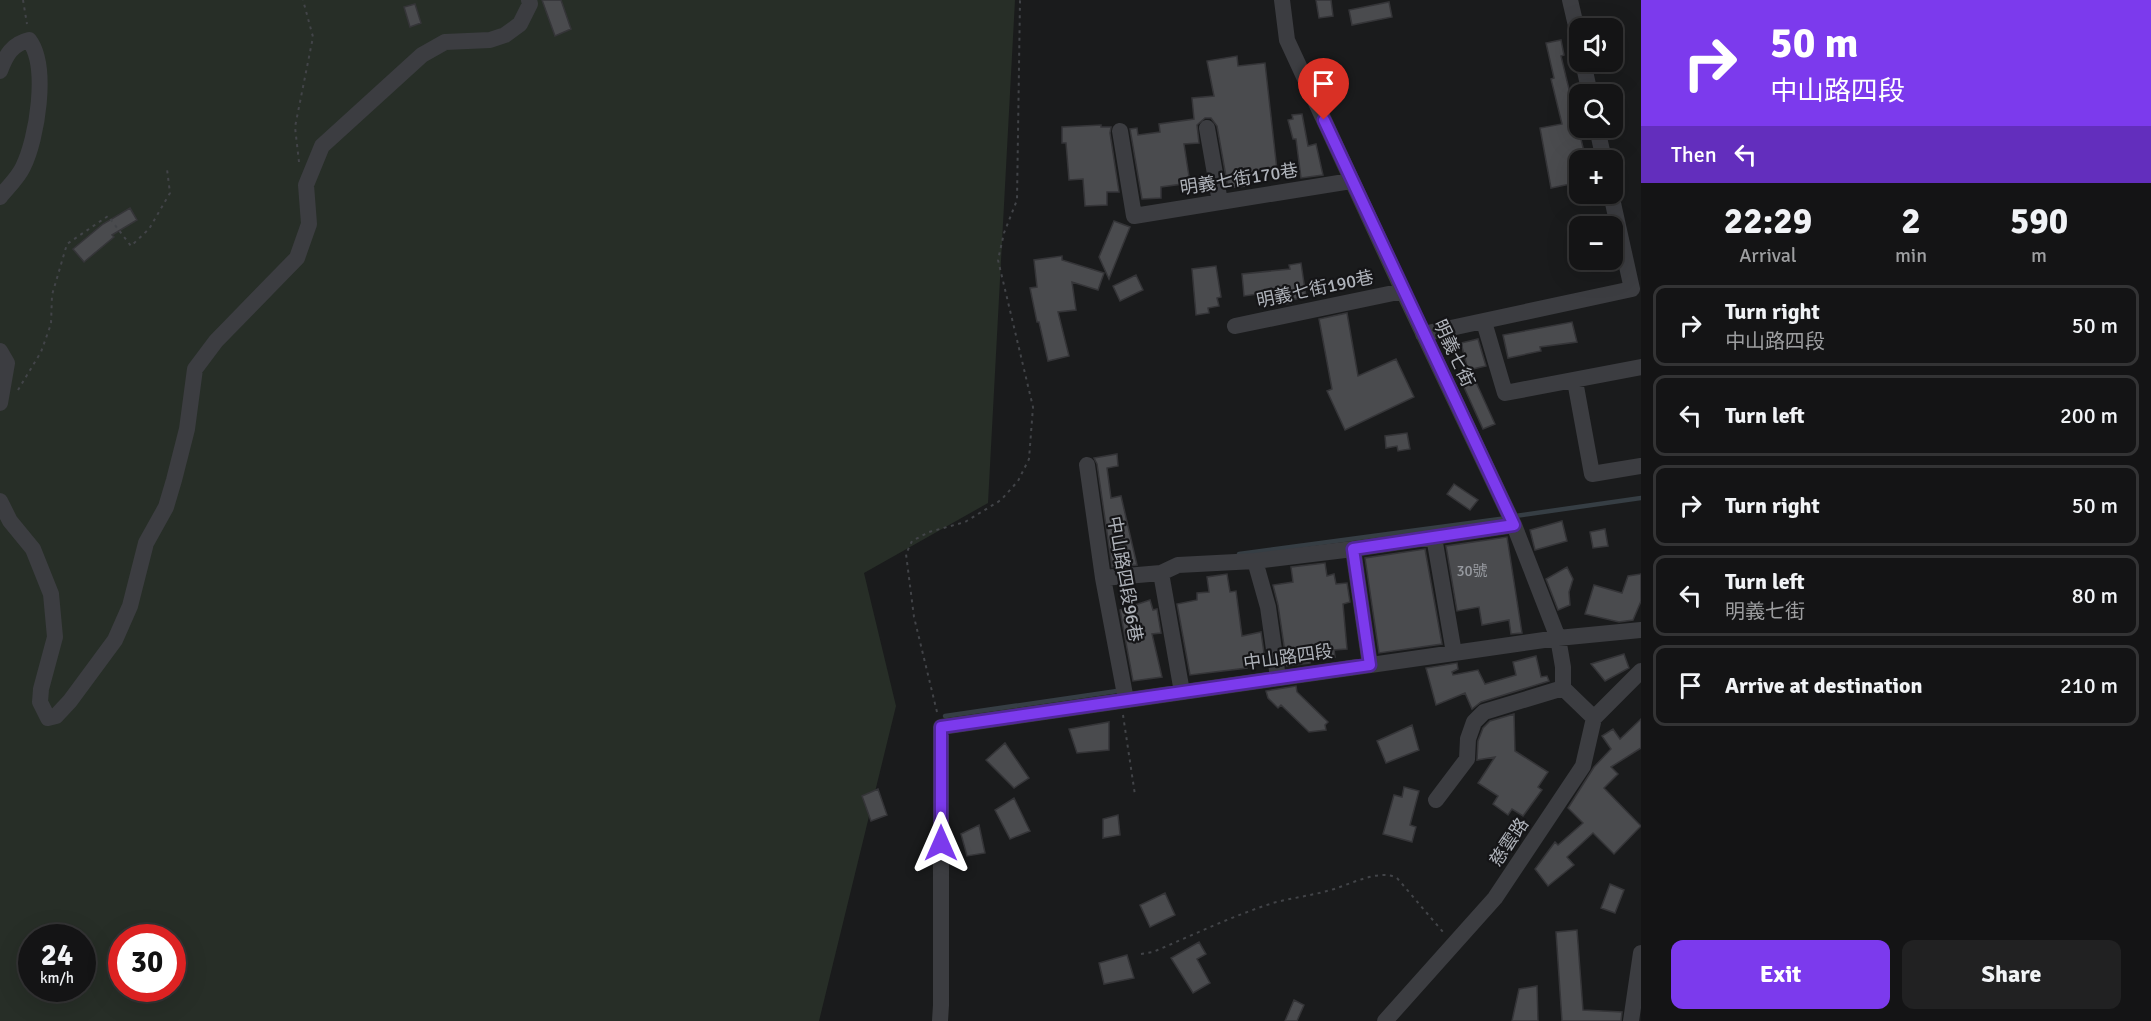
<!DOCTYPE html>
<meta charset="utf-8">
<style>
:root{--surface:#141415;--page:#212122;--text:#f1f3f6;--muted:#9d9ea0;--line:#333334;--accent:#7c3aed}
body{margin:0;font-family:Signika,"Noto Sans TC",sans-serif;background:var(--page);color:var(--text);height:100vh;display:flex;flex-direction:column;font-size:22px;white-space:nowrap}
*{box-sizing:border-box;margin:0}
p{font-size:20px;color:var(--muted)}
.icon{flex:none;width:33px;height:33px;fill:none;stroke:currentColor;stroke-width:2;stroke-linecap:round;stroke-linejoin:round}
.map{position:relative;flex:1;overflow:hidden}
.sheet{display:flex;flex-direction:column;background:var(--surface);width:510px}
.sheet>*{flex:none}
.guide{background:#7c3aed;color:#fff;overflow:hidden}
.tools{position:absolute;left:1569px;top:18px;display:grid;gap:12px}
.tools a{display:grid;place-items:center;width:54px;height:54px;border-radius:12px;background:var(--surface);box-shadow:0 6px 24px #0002,0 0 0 2px var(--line);font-size:30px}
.speed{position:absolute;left:18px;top:924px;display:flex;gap:12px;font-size:30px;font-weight:700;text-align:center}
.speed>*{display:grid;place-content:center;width:78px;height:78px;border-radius:50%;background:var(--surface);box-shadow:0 6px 24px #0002,0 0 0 2px var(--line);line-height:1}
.speed small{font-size:15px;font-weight:400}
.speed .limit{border:9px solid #d22;background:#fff;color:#111}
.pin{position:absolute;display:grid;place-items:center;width:51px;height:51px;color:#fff;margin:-62px -26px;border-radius:50% 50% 50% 0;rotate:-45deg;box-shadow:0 0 6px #0007}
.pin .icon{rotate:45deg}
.me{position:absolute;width:66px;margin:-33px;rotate:0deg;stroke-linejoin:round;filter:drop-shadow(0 0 4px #0008)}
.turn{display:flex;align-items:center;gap:21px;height:126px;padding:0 30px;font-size:27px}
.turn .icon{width:78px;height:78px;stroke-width:2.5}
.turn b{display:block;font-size:42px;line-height:51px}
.then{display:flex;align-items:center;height:57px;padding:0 30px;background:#0003;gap:12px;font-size:22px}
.eta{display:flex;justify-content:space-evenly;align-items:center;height:102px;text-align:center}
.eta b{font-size:36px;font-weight:700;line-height:42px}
.cta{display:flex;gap:12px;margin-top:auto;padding:12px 30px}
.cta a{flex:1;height:69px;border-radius:12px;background:var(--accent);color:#fff;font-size:24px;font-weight:700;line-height:69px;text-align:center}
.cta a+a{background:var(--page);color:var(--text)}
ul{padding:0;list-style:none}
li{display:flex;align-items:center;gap:18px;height:81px;margin:0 12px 9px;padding:0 18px;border:3px solid var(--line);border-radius:12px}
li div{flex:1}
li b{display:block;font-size:22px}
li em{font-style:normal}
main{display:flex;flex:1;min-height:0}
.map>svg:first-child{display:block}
.green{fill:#272e27;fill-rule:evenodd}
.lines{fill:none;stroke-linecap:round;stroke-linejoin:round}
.stream{stroke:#363e44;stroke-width:4.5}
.building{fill:#4a4b4e;stroke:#353538;stroke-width:1.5}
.path{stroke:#424448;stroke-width:2;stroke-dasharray:3 4.5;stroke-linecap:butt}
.minor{stroke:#3c3d41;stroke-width:16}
.route-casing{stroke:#51269a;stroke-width:15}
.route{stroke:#7c3aed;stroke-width:10}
.labels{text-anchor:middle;stroke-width:4.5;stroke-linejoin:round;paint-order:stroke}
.number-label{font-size:15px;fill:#96999f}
.street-label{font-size:18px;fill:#afb3ba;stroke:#151517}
</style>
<main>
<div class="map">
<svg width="1641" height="1021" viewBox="0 0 1641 1021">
<rect width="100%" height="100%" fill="#1a1b1c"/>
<path class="green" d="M0,0h1015l-27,503 -124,70 32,133 -77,315h-819zM32,938h50v50h-50zM122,938h50v50h-50z"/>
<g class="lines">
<path class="stream" d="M1515,516l126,-18
M1239,554l268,-36
M945,716l172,-25 2,-3"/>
</g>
<path class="building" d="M542,0h19l10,29 -16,7z
M1316,0h15l2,16 -14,2z
M1389,2l3,15 -40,8 -3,-15z
M415,4l6,19 -11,4 -6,-20z
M1561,40l3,15 -3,1 25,104h-6v22l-29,6 -11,-60 22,-4 -11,-45 3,-1 -8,-35z
M1237,56l1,10 27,-3 12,107 -33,3 2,13 -18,2 -11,-62 -6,-8h-6l-8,7 2,18 -15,1 6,39 -29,4v11l-19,1 -12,-70 7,-1 1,7 22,-3 -1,-8 35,-5 -2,-21 22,-2 -7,-35z
M1302,114l6,32 8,-2 7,31 -22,3 -5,-39h-3l-5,-19 5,-1 -1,-4z
M1101,125v2h10l-1,6 9,59h-12v13l-22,1 -2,-27 -14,1 -3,-37h-4v-16z
M130,208l7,12 -25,15 2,2 -30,25 -11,-13 30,-25z
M1114,221l16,6 -21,52 -10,-22z
M1062,256v4l42,13 -6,17 -26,-8 4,28 -18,2 11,44 -21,5 -9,-39h-2l-7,-34 7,-1 -3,-27z
M1301,263l5,34 -15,3 1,3 -26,3 -1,-13 -21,3 -2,-22 48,-5 -1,-4z
M1216,266l5,31 -4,1 2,8 -11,2 1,5 -13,2 -4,-46z
M1136,275l7,15 -23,11 -7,-15z
M1347,313l11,63 38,-17 18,38 -69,33 -18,-39 5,-2 -13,-70z
M1572,322l5,20 -37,5 1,4 -33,7 -5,-23z
M1478,339l8,27 -18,4 -7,-27z
M1475,380l20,44 -12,5 -20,-44z
M1407,433l3,16 -12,2 -1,-5 -11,2 -1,-12z
M1117,454l1,12 -11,2 4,30 10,-2 16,69 -25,2 -15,-103 -3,-6z
M1454,484l24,16 -8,10 -23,-16z
M1562,521l5,20 -32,9 -5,-20z
M1605,529l3,17 -15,2 -3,-16z
M1507,537l15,96 -11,1 -2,-14 -27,5 -3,-18 -22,4 -11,-65z
M1425,549l17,95 -63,9 -14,-95z
M1325,563l2,13 7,-2 2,10 11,-1 3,19 -7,2 4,45 -13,1 1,7 -25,2v4l-23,3 -9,-61 -5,-20 20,-3 -2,-15z
M1567,567l6,12 -4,13 1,13 -12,5 -12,-31z
M1227,574l3,18 6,-1 6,45 19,-4 4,28 -19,4 1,4 -57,7 -13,-71 20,-4v-7l12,-1 -2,-15z
M1641,574v27l-8,19 -14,2 -34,-8 9,-29 28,8 6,-17z
M1150,600l3,10 4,-1 4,24 -9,1 10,43 -29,4 -13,-71z
M1624,654l5,14 -24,13 -14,-17z
M1536,656l5,21 6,-1 2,5 -68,21 -9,7 -7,-16 -29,12 -10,-37 31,-5 1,6 -6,3 1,3 25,-5 7,14 31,-9 -3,-13z
M1296,686l1,6 31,30 -3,3 1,5 -17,2 -28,-27 -3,3 -10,-10 -2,-7z
M1514,714l1,37 33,21 -10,15 4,3 -19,26 -11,-7 -4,6 -15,-11 5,-8 -20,-13 17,-26 -18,3 1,-19 5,-13 7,-7z
M1641,719v29l-30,19 7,7 -14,14 37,38 -27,28 -21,-21 -26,24 7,8 -26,21 -13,-17 20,-27 3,3 25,-22 -15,-15 26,-41 17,-18 -9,-13 11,-7 7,10z
M1109,722v28l-32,3 -8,-24z
M1412,725l7,25 -33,13 -9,-22z
M1005,743l24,35 -15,10 -28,-28z
M1404,787l15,4 -9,34 6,2 -4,15 -29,-8 11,-39 8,2z
M878,789l9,26 -16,6 -9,-25z
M1014,798l16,33 -20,8 -15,-29z
M1118,815l2,20 -17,3v-19z
M979,825l6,28 -18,3 -6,-22z
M1610,884l14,6 -9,23 -14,-5z
M1165,893l10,22 -25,12 -10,-22z
M1577,930l6,80 39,2 -1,9h-59l-6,-89z
M1199,942l7,12 -9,5 13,24 -17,10 -22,-35z
M1127,955l7,23 -30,6 -5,-21z
M1537,986l1,35h-26l7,-32z
M1294,1000l10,5 -7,16h-12z"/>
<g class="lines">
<path class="path" d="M23,0l4,24
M299,162l-4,-35 18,-90 -10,-37
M18,390l23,-38 10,-28 1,-29 15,-51 41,-28 23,30 18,-17 21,-36 -3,-24
M937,712l-23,-95 -8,-63 6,-13 17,-9 36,-10 36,-22 17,-19 11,-22 4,-52 -35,-147 6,-27 13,-33 3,-200
M1123,715l12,80
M1141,954l12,-2c40,-17 79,-36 120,-49 18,-5 36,-7 54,-12 21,-5 51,-23 70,-13l46,54"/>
<path class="minor" d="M1282,0l5,40 116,251 111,234 44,113 5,29v21l31,30
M1570,0l10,43
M1583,62l7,32
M0,71c6,-16 12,-27 29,-31 20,26 8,99 -6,127 -5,11 -16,21 -23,30
M1207,128l13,74
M1597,128l7,32
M1120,131l14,85 217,-35
M1484,322l21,71 136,-26
M1235,326l168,-35
M1423,334l209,-45 -21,-95
M0,351l7,12 -7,40
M1575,381l17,93 49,-8
M1087,465l16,113 23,122
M0,501l10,20 23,28 18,45 4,43 -14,52 -1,13 8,16 8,-2 14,-15 45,-61 15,-34 16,-63 20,-36 8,-27 13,-51 8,-60 21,-28 81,-83 12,-34 -3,-39 16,-39 100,-91 23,-13 45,-2 15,-5 15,-11 10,-20 -1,-4
M1434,537l20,116
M1353,549l17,116
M1255,561l13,46 10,71
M1161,573l21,119
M1103,578l58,-5 17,-8 77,-4 98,-12 161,-24
M1436,800l31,-41 1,-20 6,-17 10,-10 79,-24
M940,1021l1,-16v-278l513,-74 104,-15 83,-8
M1385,1021l110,-123 88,-132 11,-48 47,-47
M1631,1021l10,-68"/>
</g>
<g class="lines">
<defs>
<path id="route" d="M941,843v-116l429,-62 -17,-116 161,-24 -190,-405"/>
</defs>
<use href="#route" class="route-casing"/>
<use href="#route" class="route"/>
</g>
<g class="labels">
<g class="number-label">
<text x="1472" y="576">30號</text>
</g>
<g class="street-label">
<text transform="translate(1239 179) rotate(-9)" y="6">明義七街170巷</text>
<text transform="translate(1315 289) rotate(-12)" y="6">明義七街190巷</text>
<text transform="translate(1454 353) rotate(65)" y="6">明義七街</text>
<text transform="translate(1125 579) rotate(80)" y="6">中山路四段96巷</text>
<text transform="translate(1288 657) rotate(-8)" y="6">中山路四段</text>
<text transform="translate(1509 842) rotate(-56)" y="6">慈雲路</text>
</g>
</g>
</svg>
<div class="tools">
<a><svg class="icon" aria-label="sound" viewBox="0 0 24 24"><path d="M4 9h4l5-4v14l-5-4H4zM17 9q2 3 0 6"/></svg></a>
<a><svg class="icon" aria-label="search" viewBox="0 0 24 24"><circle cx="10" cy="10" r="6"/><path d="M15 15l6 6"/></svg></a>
<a>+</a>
<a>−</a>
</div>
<div class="speed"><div>24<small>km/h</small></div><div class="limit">30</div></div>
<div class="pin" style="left:1324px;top:120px;background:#d93025"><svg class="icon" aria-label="arrive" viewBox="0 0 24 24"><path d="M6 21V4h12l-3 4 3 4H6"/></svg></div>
<svg class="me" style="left:941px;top:843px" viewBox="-20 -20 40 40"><path d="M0-17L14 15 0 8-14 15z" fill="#7c3aed" stroke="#fff" stroke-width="4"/></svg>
</div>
<section class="sheet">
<div class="guide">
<div class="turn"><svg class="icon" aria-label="right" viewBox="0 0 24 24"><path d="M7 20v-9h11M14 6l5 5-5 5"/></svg><div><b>50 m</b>中山路四段</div></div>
<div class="then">Then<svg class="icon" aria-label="left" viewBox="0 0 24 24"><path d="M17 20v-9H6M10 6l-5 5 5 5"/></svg></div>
</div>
<div class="eta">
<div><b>22:29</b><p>Arrival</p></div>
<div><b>2</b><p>min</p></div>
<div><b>590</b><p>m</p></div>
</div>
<ul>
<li><svg class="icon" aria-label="right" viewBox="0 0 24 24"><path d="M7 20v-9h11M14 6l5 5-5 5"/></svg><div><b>Turn right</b><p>中山路四段</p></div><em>50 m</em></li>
<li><svg class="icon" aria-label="left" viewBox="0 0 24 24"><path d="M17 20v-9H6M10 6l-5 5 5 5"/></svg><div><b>Turn left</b></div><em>200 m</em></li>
<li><svg class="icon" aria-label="right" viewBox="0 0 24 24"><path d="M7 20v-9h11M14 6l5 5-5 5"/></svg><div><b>Turn right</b></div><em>50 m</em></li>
<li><svg class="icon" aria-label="left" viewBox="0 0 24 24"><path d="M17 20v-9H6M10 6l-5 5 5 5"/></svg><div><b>Turn left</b><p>明義七街</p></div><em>80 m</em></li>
<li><svg class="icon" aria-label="arrive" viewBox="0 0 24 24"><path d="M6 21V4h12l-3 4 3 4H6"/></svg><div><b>Arrive at destination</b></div><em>210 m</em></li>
</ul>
<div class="cta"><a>Exit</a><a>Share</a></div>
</section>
</main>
